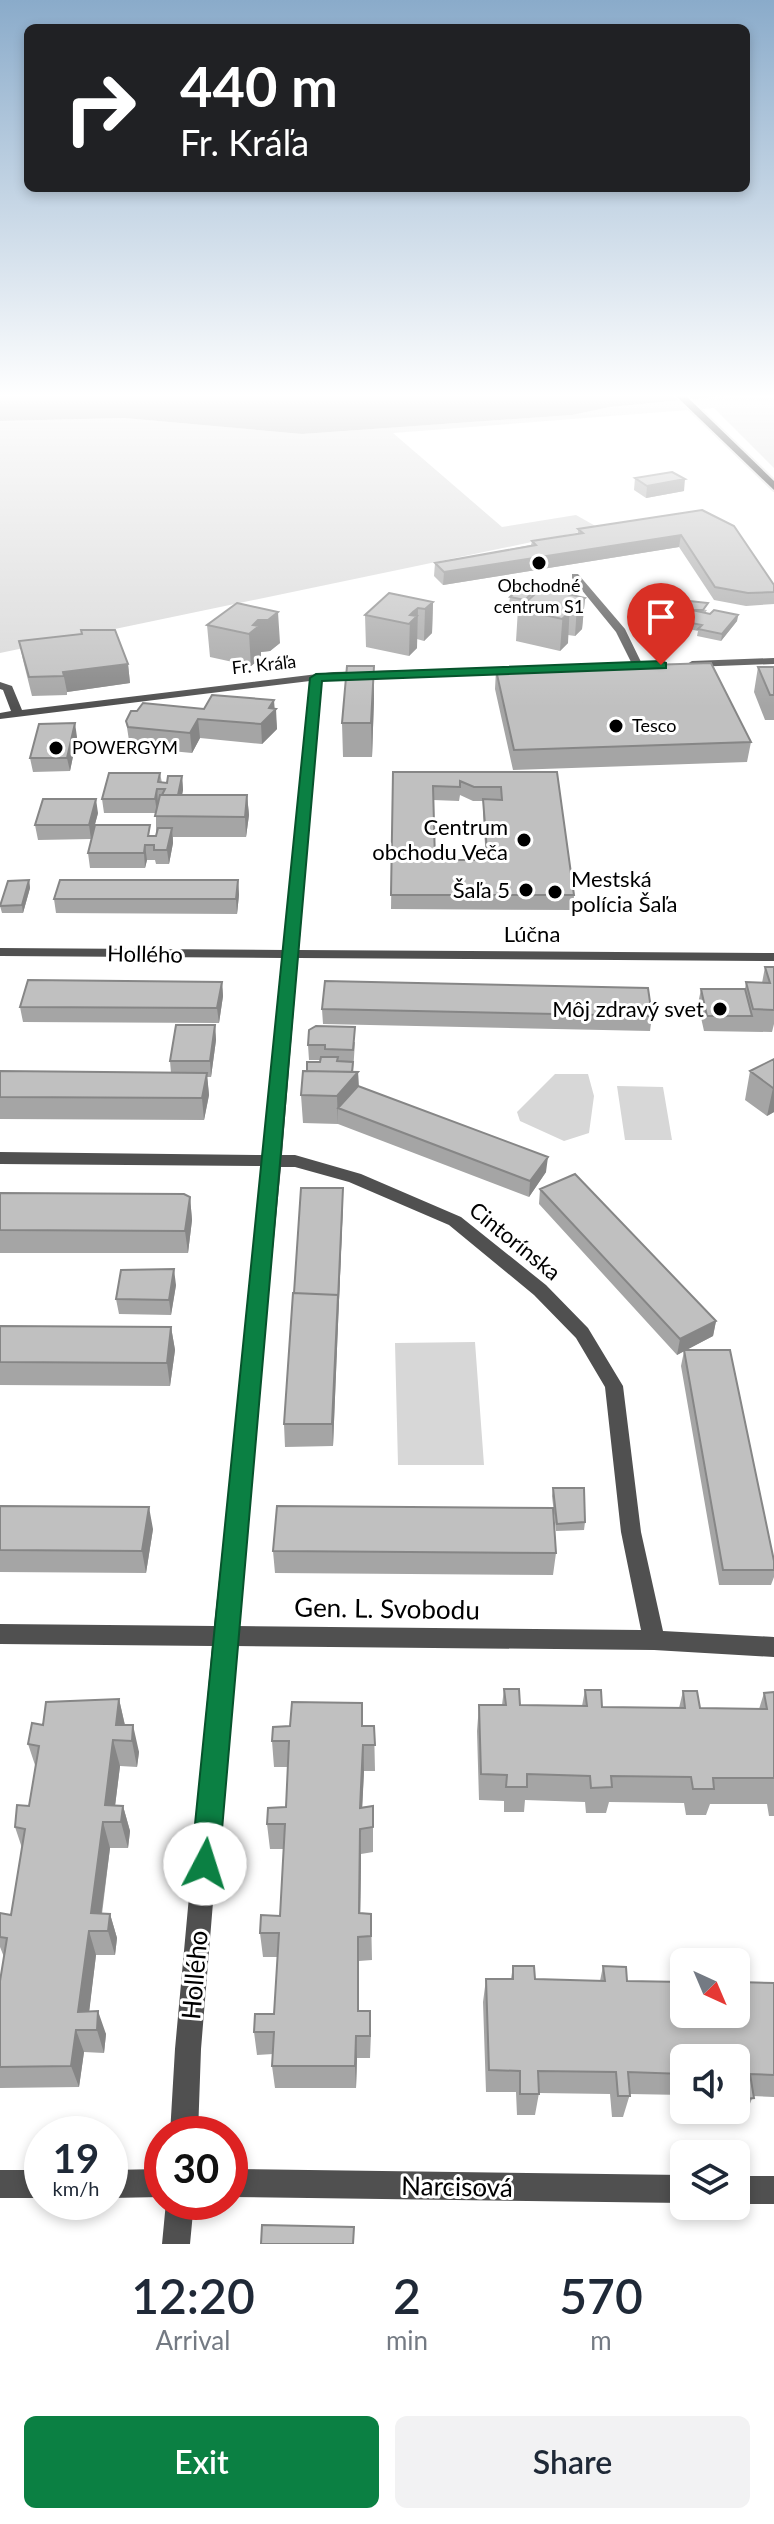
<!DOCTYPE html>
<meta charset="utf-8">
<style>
:root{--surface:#fff;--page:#f2f2f3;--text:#1f2937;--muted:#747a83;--accent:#0b8043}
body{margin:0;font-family:Lato,sans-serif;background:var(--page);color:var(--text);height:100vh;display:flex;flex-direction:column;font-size:30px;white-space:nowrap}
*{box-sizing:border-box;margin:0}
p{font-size:26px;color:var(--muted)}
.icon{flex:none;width:44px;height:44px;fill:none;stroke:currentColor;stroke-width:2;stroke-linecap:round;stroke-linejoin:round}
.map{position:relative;height:2244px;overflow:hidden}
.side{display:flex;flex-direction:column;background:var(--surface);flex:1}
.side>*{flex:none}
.guide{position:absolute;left:24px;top:24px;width:726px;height:168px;border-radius:12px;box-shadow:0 4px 12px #0003;background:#202124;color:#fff;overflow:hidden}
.needle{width:52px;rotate:136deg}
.tools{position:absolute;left:670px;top:1948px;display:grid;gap:16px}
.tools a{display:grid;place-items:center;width:80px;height:80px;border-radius:12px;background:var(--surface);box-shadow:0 4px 12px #0003;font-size:40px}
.speed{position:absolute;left:24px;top:2116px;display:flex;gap:16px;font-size:40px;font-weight:700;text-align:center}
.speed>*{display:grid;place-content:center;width:104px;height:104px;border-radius:50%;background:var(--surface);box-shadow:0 4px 12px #0003;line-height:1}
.speed small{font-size:20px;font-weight:400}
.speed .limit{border:12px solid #d22;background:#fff;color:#111}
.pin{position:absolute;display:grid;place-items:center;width:68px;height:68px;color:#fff;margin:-82px -34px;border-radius:50% 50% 50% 0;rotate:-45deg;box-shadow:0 0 8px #0007}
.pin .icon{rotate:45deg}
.me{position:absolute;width:88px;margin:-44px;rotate:5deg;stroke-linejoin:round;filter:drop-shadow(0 0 6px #0008)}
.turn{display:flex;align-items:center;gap:28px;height:168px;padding:0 24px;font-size:36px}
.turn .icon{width:104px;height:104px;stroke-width:2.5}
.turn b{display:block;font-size:56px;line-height:68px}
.eta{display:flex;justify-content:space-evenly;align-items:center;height:136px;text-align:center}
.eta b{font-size:48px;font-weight:600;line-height:56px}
.cta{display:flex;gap:16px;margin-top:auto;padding:16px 24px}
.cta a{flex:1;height:92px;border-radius:12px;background:var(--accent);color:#fff;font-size:32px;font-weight:600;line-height:92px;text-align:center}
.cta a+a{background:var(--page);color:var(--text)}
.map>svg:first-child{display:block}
.green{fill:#d7d7d7}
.water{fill:#9e9e9e}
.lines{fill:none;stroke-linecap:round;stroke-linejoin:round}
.primary-casing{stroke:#dbdbdb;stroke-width:4}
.street{fill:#505050;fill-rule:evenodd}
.primary{fill:#000;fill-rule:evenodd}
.wall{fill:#a5a5a5;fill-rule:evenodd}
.shaded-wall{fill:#868686}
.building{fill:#c0c0c0;stroke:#868686;stroke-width:2;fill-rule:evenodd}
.route{fill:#0b8043;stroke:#07532c;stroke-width:2}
.poi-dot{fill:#000;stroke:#fff;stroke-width:3}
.labels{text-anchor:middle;stroke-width:6;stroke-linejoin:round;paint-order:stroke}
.far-poi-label{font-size:18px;fill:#000;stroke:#fff;text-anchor:start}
.far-street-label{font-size:18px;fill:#000;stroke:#fff}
.poi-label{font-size:22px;fill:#000;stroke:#fff;text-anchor:end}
.street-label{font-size:22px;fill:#000;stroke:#fff}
.near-street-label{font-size:26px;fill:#000;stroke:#fff}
</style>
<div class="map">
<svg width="774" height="2244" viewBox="0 0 774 2244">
<rect width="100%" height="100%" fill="#fff"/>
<path class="green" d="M756,393h18v75l-60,-60 -321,25 109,94 74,-12 23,13 -599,125v-232l124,-3 178,16 270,-19 38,-8z
M555,1074h33l6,22 -5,37 -25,8 -44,-20 -3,-9z
M617,1086l46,1 9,53h-47z
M475,1342l9,123h-86l-3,-122z"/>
<path class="water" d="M0,393h756l-146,14 -38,8 -270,19 -178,-16 -124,3z"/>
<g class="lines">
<defs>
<path id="primary" d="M673,393h10l91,88v9z"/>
</defs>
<use href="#primary" class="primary-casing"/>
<path class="street" d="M572,574h6l47,55 18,37 -1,2h-8l-18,-36 -44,-54z
M774,658v6l-82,3 -5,-3 5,-3z
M517,667l5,3 -1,2 -200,8 -22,270 475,3v8l-476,-3 -16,197h13l66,19 100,43 85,68 42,43 35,58 18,146 22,99 111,6v20l-120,-7 -420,-4 -33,403 -3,85h-28l5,-85 37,-403 -212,-2v-20l214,2 50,-460 -264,-2v-12l265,3 19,-197 -284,-2v-8l285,2 25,-269 -310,38v-6l11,-2 -8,-21 -3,-1v-7l12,4 10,24 312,-38zM281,1167h14l54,15 100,43 85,70 42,43 29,49 16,145 20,98 -405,-4z
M162,2169v28l-52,1v-28z
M230,2169l454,6v28l-454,-6z
M0,2170h42v28h-42z
M736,2176h38v28h-38z
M166,2202h28l-4,42h-28z"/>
<use href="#primary" class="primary"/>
</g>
<path class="wall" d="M635,478l49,13 -38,7 -12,-8z
M702,510l72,75v19l-28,2 -32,-6 -35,-53 -236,38 -9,-9 1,-13 96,-18 1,-4 46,-7v-5z
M533,592v5l52,1 -3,31 -7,7 -7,-1v8l-8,8 -44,-10 2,-32 4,-3 -13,-3 1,-6z
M433,602l-1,31 -8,8 -7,-2v9l-8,8 -43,-9 -1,-32z
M237,603l43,40 -10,8 -9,1v6l-10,8 -41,-9 -3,-32z
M665,603l42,7 -2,3 5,1 28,1 -1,6 -16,20 -24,-5 1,-5 -17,-4 -3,4 -28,-6v-6z
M19,641l109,23 2,19 -63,9v3l-35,1 -9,-36z
M758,667h16v53h-9l-11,-28z
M496,670l255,72 -4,20 -234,8 -18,-81z
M374,699l-2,58h-29l-1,-34z
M274,700l3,29 -15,15 -62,-6 -8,15 -62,-6 -4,-26 11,-10 67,-2z
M77,737l-7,34 -37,1 -3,-14z
M393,772h164l17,123 -1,15 -182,-1zM460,795l13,6h10v12l3,47h-51l-2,-60 26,1z
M160,773l2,10h5l15,-7 1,14 -1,5h65l2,20 -3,22h-73v6l-4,21h-13l-1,-4h-8l-2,8h-55l-2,-15 63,-17h5v-23h-52l-2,-14z
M98,813l-7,26 -53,1 -3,-15z
M29,880l1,8 -7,25h-21l-2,-7z
M238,880l1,15 -2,19 -181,-1 -2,-14z
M765,967h9v57l-2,8 -68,-1 -6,-27 3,-15h44l1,-7 16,1z
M222,982l1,14 -4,27 -196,-1 -3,-15z
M322,1009l330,7 -2,15 -327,-7z
M215,1025l1,15 -5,37h-4l2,18 -5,25 -204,-1v-48l171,2 -1,-12z
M355,1042l-2,30h5l1,14 187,86 -17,25 -191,-73 -35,-1 -2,-28 6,-24 13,-9v-2h-11l-1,-15z
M774,1059v53l-7,4 -22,-16 5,-29z
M540,1189l176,132 -3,15 -27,14 88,211v16l-3,8h-52l-38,-219 3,-15 -7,4 -138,-151z
M0,1193l190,4 2,23 -4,33h-188z
M343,1203l-10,243 -48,1 -1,-23z
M176,1285l-5,30 -52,-1 -3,-15z
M0,1326l171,1 4,23 -5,36 -170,-1z
M553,1488l32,34 -1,8 -28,1 -4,-35z
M0,1506l153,23 -7,44 -146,-1z
M273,1551l283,2 -3,22 -278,-2z
M504,1689l16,16 62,1 3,-16 17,17 77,1 4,-17 17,17 59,1 5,-16 10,-1v124h-5l-2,-12h-57l-4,11h-20l-2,-12 -75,-1 -3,11h-20l-1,-11 -60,-2 -1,12h-20v-11l-25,-1 -2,-69 2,-26h23z
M119,1699l6,26 14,27 -2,15 -17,-1 -5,40h8l7,25 -2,17h-18l-8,66h8l7,24 -2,17h-19l-7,56 17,23 -2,19 -20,-1 -5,35 -79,1v-107l4,-24 -4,-10v-34l11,2 11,-67 -7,-21 14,-21 7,-38 -8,-24 15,-19z
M363,1726h11l1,45h-11l-2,36 11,-1v46l-12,2 -1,59 11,1 1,46 -13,1v50l12,22 -1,25h-13l-1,30h-81l-3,-22 1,-12 -16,1 -3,-23 20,-18 4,-57h-15l-3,-24 20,-17 4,-67h-14l-3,-25 19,-17 2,-40h-14l-2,-26z
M513,1966l22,13 65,2 3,-15 24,15 147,2v114l-21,-1 -9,23 -19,2v-11h11v-52h-52v37l-54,-1 -7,23h-11l-2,-23 -71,-1 -4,22h-18l-1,-23h-30l-3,-90 3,-23h25z"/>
<path class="shaded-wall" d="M685,479l-1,12 -38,7 1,-12z
M681,535l-2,12 -236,38 1,-13z
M585,598l-3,31 -7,7 2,-31z
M433,602l-1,31 -8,8 1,-32z
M570,603l-2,40 -8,8 3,-41z
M418,608l-1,40 -8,8 1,-41z
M278,612l2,31 -10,8 -9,1v6l-10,8 -2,-32 4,-9 5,-5z
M738,615l-1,6 -16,20 1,-7z
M128,664l2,19 -63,9 -4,-20z
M374,666v33l-2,58 -1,-34z
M274,700v11l2,-2 1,20 -15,15 -1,-20z
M198,719l2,19 -8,15 -2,-20z
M75,723l2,14 -7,34 -3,-13z
M182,776l1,14 -4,20 -1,-14z
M157,789l1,14 -1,10 -2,-14z
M247,795l2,20 -3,22 -1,-20z
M96,799l2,14 -7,26 -2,-14z
M172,828l1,15 -4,21 -2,-14z
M145,845l2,15 -2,8 -1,-15z
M29,880l1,8 -7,25 -1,-8z
M238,880l1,15 -2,19 -1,-15z
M222,982l1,14 -4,27 -2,-15z
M215,1025l1,15 -5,37 -1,-16z
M358,1072l1,28 -21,8v16l-1,-28z
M207,1073l2,22 -5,25 -2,-22z
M774,1087v25l-7,4 6,-28z
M548,1157l-2,15 -17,25 1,-16z
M343,1188v15l-10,243 -1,-22z
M190,1197l2,23 -4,33 -3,-22z
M174,1269l2,16 -5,30 -2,-15z
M716,1321l-3,15 -36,19 3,-16z
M171,1327l4,23 -5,36 -3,-23z
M149,1507l4,22 -7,44 -4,-22z
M119,1699l6,27 -9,-1z
M362,1703l2,68 -3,62 -1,-25z
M133,1725l6,27 -2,15 -5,-26z
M113,1740l7,26 -7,56 -8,-17z
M123,1806l7,25 -2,17 -7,-26z
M103,1822l7,26 -11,83 -8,-18z
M360,1829l1,25 -1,83 -1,-24z
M110,1914l7,24 -2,17 -7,-24z
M89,1931l7,24 -9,75 -9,-18z
M98,2011l8,23 -2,19 -7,-23z
M76,2030l8,22 -5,35 -8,-21z
M356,2036l1,22 -1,30 -1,-22z"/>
<path class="building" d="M672,472l13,7 -38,7 -12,-8z
M702,510l32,16 40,59v7l-26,1 -33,-6 -34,-52 -237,37 -9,-9 101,-18 -4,-4 51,-8 -5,-4z
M542,588l43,10 -8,7 -7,-2 -4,5 -3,2 7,2 -8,7 -44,-10z
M518,589l15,3 -8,8 -15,-3z
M389,593l44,9 -8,7 -7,-1 -5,4 -3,3 7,1 -8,8 -44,-9z
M680,600l28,3 -5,7h-11l18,4 4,-4 24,5 -16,19 -24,-5 4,-4 -20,-4 -3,4 -29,-6 15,-16 11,3z
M237,603l41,9 -10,8h-10l-5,5 6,1 -10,8 -42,-9z
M81,630h34l13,34 -65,8 1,4 -35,1 -10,-36 63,-7z
M711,663l40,79 -237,8 -18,-80z
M347,666h27l-3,57h-29z
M758,667h16v28h-4z
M212,695l62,5 -5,8 7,1 -15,15 -63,-5 -8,14 -62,-6 -2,-6 5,-10h6l6,-8 61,6z
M75,723l-8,35h-37l9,-34z
M393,772h164l17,123h-183zM460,781l14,6h27l1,13 -19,-1 4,52h20v9h-72l-2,-74 27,1z
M109,773h51l-2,9 9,1 1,-7h14l-4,19h-16l3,-6h-8l-2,10h-53z
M160,795h87l-2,22 -90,-1z
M43,799h53l-7,26h-54z
M95,825h55l-2,11h8l2,-8h14l-5,22h-13v-5h-9l-1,8h-56z
M29,880l-7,25 -22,1 8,-25z
M60,880h178l-2,19h-182z
M765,967h9v43l-21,-1 -7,-27 24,1z
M28,980l194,2 -5,26 -197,-1z
M325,981l323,7 4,28 -330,-7z
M701,989h44l7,27h-45z
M176,1025h39l-5,36h-40z
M316,1026l39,1 -2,23 -28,-1v-4h-17l1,-15z
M321,1057h17l-1,4 16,1 -1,10 -45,-1v-9h13z
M774,1059v28l-1,1 -23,-17z
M0,1071l207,2 -5,25 -202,-1z
M303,1071l55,1 -21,24 -36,-1z
M358,1086l190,71 -18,24 -192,-73z
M575,1174l141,147 -36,18 -140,-150z
M301,1188h42l-5,112v-5l-44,-2z
M0,1193l184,1 6,3 -5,34 -185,-1z
M174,1269l-5,31 -53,-1 5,-29z
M293,1293l45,2 -6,129h-48z
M0,1326l171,1 -4,36 -167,-1z
M684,1350h46l44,211v9h-51z
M553,1488h31l1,34 -28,2z
M0,1506l149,1 -7,44 -142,-1z
M277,1506l276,2 3,45 -283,-2z
M504,1689h15l1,16 67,1 -2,-16h16l1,17 83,1 -2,-17h14l3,17 67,1 -3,-16 10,-1v86h-61l1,11h-21l-2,-12 -80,-1 1,11 -21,1 -1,-12 -63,-2v13h-21l1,-12 -26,-1 -2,-69h27z
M119,1699l-3,26h17l-1,16 -19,-1 -8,65 18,1 -2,16h-18l-12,91 19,1 -2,17h-19l-11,81 20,-1 -1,19h-21l-5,36 -71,1v-86l7,-43 -7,-1v-24l11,2 14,-86 -10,-2 2,-22 12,1 10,-60 -11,-2 4,-21 11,2 3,-23z
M292,1702l70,1v23h12l1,19h-12l-3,63 13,-2v21l-13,2 -1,84 12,1v22l-13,1v74h12v25h-14l-1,30h-83l2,-34h-20l1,-18h19l5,-81h-19l1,-18 19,1 5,-92h-18l1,-16 18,-1 3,-66h-17l1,-14 17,-1z
M513,1966h21l1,13 70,2 -2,-15 23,1 1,14 57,1v32h52v-45h1l1,13 36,1v92l-24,-1 4,24 -18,2v-42h-52v16l-56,-2 2,24h-12l-2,-24 -78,-1 1,23h-19v-23l-31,-1 -3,-91h27z
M262,2225l92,2 -1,17h-92z"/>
<linearGradient id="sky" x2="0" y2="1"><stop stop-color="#8aabca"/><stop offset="0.56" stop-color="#fff"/><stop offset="1" stop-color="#fff" stop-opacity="0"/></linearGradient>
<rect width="774" height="707" fill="url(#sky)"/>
<path class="route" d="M661,661l5,2v5l-344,13 -103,1183 -4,9 -10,4 -10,-4 -4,-9 119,-1186 6,-4z"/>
<g class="poi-dot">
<circle cx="539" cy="563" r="8"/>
<circle cx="616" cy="726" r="8"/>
<circle cx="56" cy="748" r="8"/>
<circle cx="524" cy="840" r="8"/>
<circle cx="526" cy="890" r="8"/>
<circle cx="555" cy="892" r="8"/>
<circle cx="720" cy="1009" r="8"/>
</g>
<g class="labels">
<g class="far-poi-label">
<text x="539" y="592" text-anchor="middle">Obchodné<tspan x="539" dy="21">centrum S1</tspan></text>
<text x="632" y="732">Tesco</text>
<text x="72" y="754">POWERGYM</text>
</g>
<g class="far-street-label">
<text transform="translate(264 665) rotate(-6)" y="6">Fr. Kráľa</text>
</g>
<g class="poi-label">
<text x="508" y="835">Centrum<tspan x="508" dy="25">obchodu Veča</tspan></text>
<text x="571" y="887" text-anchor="start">Mestská<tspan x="571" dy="25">polícia Šaľa</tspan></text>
<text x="510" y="898">Šaľa 5</text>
<text x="704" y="1017">Môj zdravý svet</text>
</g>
<g class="street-label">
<text x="532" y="942">Lúčna</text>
<text transform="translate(145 954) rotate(1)" y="8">Hollého</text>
<text transform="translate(515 1241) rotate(39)" y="8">Cintorínska</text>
</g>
<g class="near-street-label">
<text transform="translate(387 1609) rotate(1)" y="9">Gen. L. Svobodu</text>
<text transform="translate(195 1975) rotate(-85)" y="9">Hollého</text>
<text transform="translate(457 2187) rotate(1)" y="9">Narcisová</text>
</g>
</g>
</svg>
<div class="tools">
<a><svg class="needle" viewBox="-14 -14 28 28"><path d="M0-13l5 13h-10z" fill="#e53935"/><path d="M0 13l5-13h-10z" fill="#747a83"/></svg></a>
<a><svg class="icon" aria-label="sound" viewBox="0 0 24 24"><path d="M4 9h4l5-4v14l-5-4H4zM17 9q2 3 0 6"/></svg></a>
<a><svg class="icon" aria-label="layers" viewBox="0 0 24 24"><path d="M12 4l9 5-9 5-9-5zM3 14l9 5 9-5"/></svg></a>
</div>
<div class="speed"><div>19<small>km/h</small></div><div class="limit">30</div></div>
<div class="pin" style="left:661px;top:665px;background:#d93025"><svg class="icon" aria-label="arrive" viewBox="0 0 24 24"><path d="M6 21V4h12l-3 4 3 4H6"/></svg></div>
<svg class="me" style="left:205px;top:1864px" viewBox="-20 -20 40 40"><circle r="19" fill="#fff"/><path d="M0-13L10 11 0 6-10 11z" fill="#0b8043"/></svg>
<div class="guide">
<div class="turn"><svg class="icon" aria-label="right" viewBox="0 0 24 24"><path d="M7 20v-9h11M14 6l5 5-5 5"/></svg><div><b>440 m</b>Fr. Kráľa</div></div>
</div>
</div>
<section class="side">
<div class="eta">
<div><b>12:20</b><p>Arrival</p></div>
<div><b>2</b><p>min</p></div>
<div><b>570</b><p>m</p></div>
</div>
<div class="cta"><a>Exit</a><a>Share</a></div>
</section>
